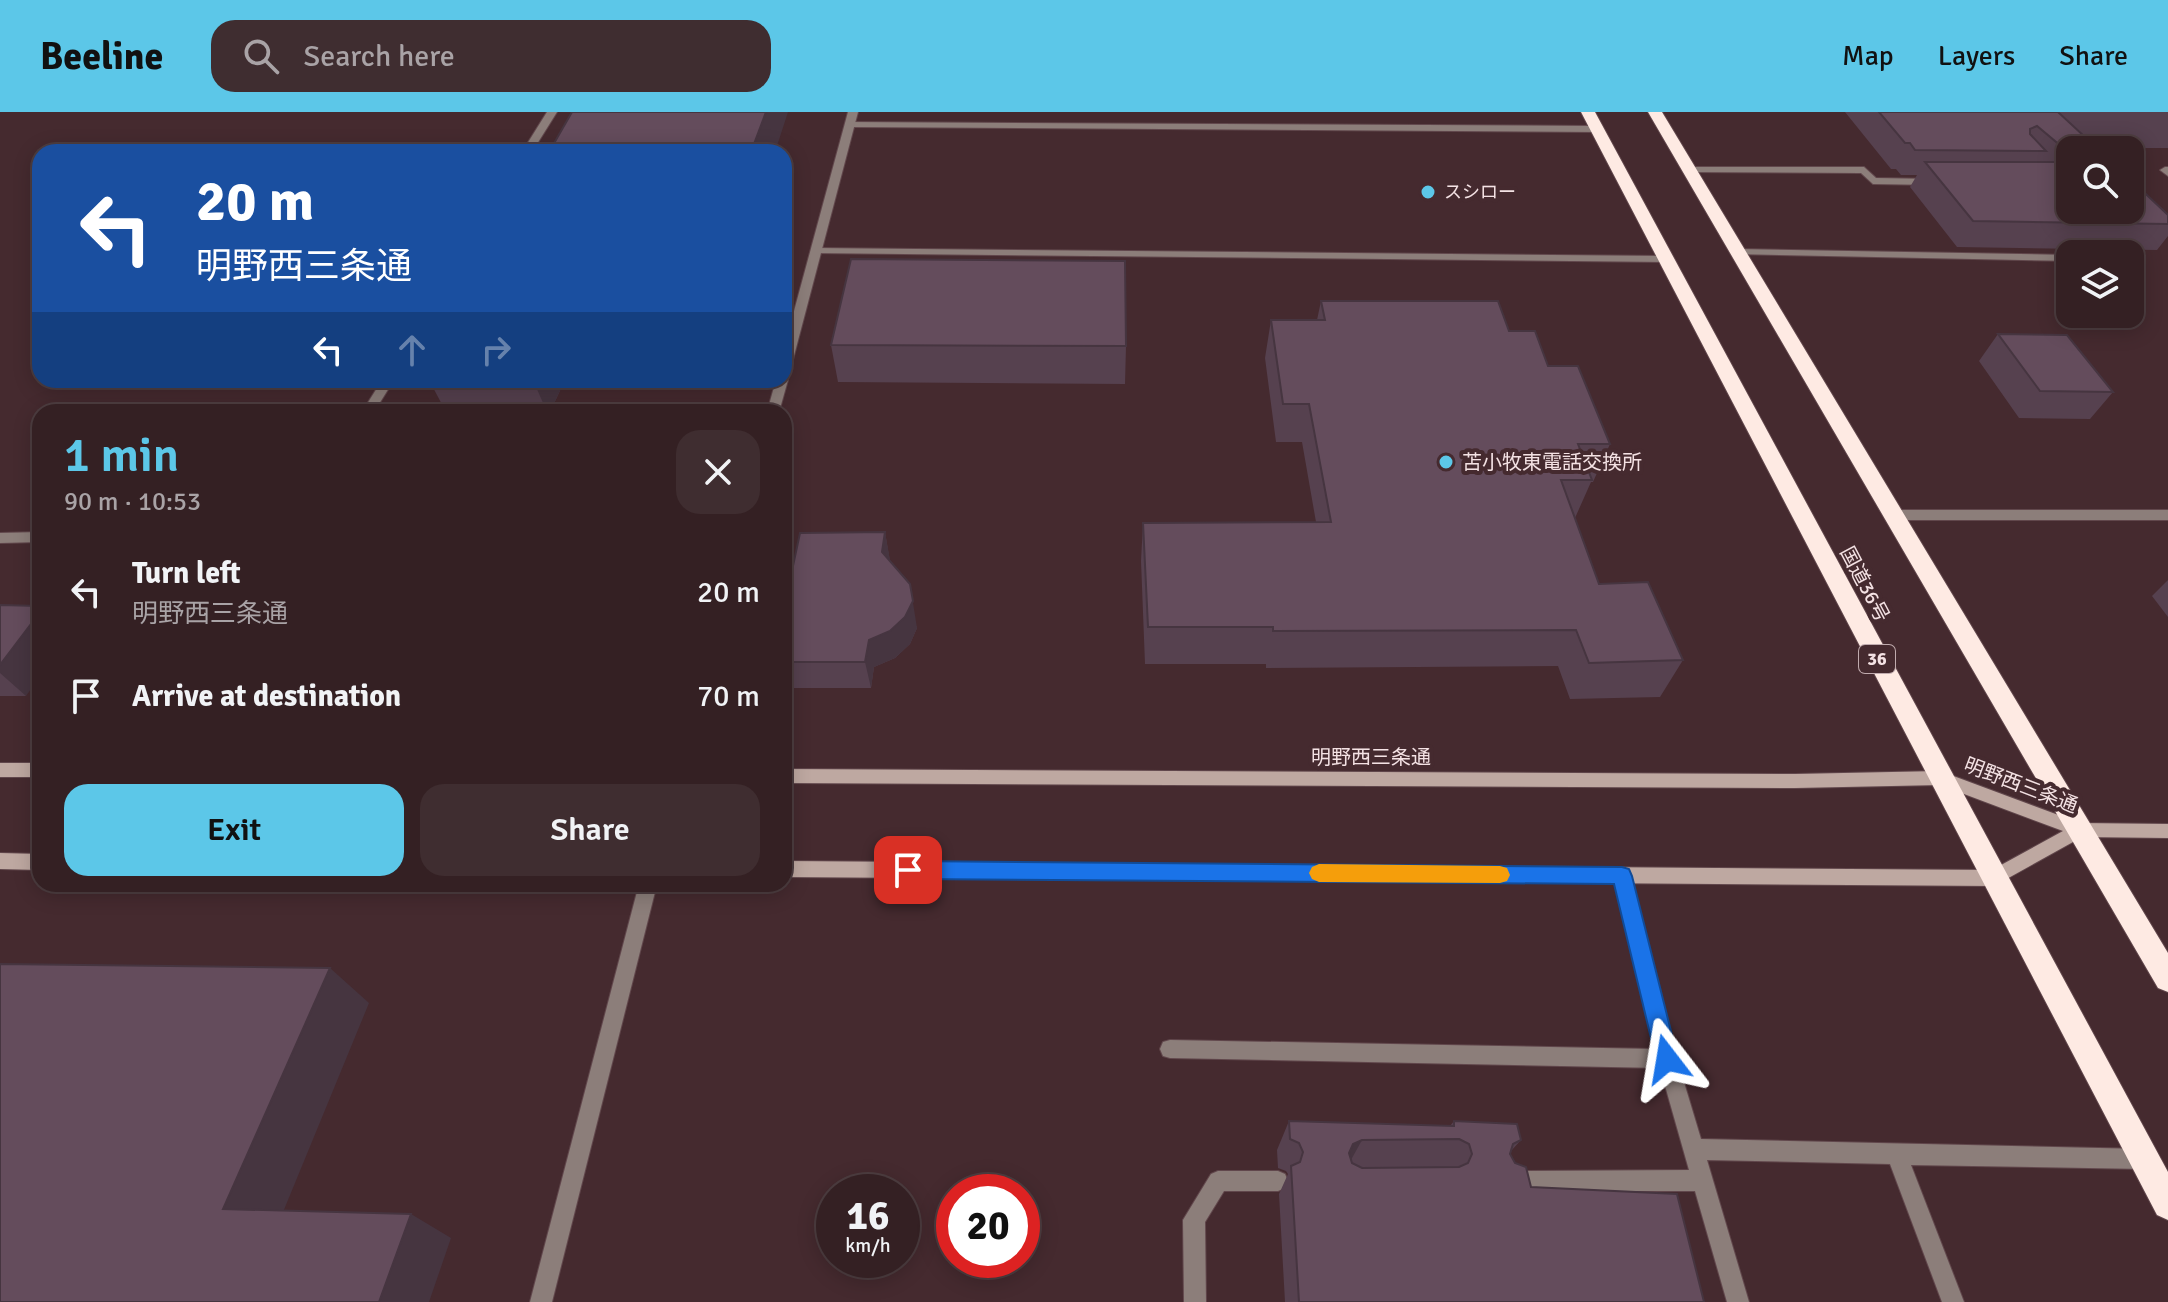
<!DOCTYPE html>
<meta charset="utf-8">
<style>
:root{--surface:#342023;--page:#3f2d30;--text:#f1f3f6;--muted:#a9a3a6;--line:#4e3e41;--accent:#5cc7e8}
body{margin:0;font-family:Signika,"Noto Sans JP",sans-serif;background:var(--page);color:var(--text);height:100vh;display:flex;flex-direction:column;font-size:30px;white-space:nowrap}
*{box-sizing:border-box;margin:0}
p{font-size:26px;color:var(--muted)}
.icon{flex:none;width:44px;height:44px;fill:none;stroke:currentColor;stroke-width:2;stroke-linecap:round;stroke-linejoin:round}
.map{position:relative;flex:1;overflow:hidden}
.panel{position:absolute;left:32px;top:292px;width:760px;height:488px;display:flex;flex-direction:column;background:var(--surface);border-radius:24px;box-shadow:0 4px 20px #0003,0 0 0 2px var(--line)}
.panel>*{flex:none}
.hud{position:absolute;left:32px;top:32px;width:760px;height:244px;border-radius:24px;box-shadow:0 4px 20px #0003,0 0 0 2px var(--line);background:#1a4fa0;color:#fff;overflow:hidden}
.buttons{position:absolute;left:2056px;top:24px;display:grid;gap:16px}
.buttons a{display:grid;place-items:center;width:88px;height:88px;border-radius:16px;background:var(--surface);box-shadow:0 4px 20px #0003,0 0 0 2px var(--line);font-size:40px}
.speed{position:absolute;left:816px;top:1062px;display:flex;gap:16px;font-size:40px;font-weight:700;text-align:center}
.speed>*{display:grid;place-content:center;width:104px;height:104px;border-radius:50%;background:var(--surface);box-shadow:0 4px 20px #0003,0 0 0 2px var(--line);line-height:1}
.speed small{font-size:20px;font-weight:400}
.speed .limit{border:12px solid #d22;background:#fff;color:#111}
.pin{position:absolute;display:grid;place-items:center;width:68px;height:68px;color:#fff;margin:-34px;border-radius:16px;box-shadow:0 4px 12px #0006}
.me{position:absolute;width:88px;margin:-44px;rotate:346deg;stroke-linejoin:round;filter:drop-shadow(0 0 6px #0008)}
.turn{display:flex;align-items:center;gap:28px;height:168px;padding:0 32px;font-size:36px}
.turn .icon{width:104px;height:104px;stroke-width:2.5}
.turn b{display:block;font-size:56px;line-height:68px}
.lanes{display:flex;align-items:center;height:76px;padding:0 32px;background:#0003;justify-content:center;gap:40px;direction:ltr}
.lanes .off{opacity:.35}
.round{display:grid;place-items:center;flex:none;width:84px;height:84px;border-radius:24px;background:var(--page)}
.overview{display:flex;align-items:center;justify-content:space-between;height:136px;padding:0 32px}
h1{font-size:48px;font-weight:600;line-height:60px;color:var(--accent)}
.primary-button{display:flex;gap:16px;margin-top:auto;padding:16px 32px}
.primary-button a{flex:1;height:92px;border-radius:24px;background:var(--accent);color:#111;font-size:32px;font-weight:600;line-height:92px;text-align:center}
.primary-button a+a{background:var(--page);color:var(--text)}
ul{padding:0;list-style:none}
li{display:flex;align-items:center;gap:24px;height:104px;padding:0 32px}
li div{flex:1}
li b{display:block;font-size:30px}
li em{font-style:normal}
header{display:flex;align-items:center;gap:48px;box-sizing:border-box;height:112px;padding:0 40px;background:var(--accent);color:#111}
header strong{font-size:38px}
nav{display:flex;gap:44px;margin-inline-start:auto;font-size:28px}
.search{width:560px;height:72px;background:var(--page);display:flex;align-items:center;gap:20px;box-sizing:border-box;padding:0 28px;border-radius:24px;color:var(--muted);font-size:30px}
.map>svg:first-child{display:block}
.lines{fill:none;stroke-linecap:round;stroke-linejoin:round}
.lane-casing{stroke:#61474c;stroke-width:2}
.street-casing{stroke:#61474c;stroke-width:2}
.secondary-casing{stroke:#61474c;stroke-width:2}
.highway-casing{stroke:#61474c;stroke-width:2}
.lane{fill:#8c7e7a;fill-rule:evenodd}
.street{fill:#8c7e7a;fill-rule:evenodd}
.secondary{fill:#bea8a1;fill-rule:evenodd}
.highway{fill:#feeae3;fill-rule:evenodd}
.wall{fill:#56414f}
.shaded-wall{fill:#463540}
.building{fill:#644c5c;stroke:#463540;stroke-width:2;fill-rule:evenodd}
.route{fill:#1a73e8;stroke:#114b97;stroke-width:2}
.slow{fill:#f59e0b}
.poi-dot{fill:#5cc7e8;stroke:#452a2f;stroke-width:3}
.labels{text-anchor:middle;stroke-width:8;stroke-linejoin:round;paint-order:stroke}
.far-poi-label{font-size:18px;fill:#f4e2e4;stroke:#452a2f;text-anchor:start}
.shield{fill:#452a2f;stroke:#c0abae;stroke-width:2}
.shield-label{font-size:18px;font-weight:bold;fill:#f4e2e4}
.poi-label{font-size:20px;fill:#f4e2e4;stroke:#452a2f;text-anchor:start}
.street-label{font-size:20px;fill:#f4e2e4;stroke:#452a2f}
</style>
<header>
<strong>Beeline</strong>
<div class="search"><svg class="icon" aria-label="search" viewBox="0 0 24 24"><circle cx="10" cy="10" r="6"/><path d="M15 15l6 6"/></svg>Search here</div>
<nav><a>Map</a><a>Layers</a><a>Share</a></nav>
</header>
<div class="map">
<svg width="2168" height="1190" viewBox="0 0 2168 1190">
<rect width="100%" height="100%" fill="#452a2f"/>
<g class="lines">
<defs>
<path id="lane" d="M547,0h10l-25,40h-10z
M847,10l750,4 5,3 -5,3 -747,-5 -3,-1z
M1689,55h175l12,11 58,1 5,3 -5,3 -61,-1 -12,-11 -176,-1 -1,-2z
M2165,55h3v9l-8,-6z
M816,136l850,8 6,3 -6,3 -854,-9v-4z
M1737,137l333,6v6l-337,-7v-4z
M382,268h12l-20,32h-12z
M1893,398h275v10h-275l-7,-5z
M40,420v10l-40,1v-10z
M1622,756l6,2 3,6 46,183 24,80 443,10 7,3 3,7 -3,7 -7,3 -233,-4 53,137h-22l-52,-138 -183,-4 42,142h-22l-32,-111h-187l-7,-3 -3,-7 3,-7 7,-3 181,-1 -29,-102 -490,-10 -7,-2 -3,-7 3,-7 7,-2 485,9 -42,-173 3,-6z
M1218,1059h60l7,3 3,7 -3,7 -7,3h-54l-19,31 1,80h-22l-1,-82 28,-46z"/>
<path id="street" d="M848,0h10l-68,259 -6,4v-27z
M784,265l4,3 -9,32h-12l9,-32h8z
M639,772h18l-105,418h-22z"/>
<path id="secondary" d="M0,651h40v14h-40z
M784,657l1011,5 145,-3 140,52 88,1v14l-86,-1 -88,49 -1210,-9v-16l1208,9 71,-39 -123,-46 -145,3 -1011,-5z
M0,741l40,1v16l-40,-1z"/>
<path id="highway" d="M1581,0h14l573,1060v48l-11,-5z
M1648,0h14l506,841v39l-10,-4z"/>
</defs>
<use href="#lane" class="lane-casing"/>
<use href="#street" class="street-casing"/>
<use href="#secondary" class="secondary-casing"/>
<use href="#highway" class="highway-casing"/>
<use href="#lane" class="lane"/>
<use href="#street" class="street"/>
<use href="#secondary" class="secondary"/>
<use href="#highway" class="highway"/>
</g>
<path class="wall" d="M1845,0h323v36h-72l72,76v12l-11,14 -200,-3 -47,-60 7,-12h-16l-5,-6h-5z
M1321,189l188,30 39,35 62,78 -17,38h-2l-16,36 24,66 84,76 -23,37 -90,2 -12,-33 -292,2v-4h-121l-4,-103 2,-38 173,-1 -14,-80h-26l-11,-84 6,-38h46z
M1998,222l115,58 -23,27 -71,-1 -40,-57z
M831,233l295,1 -1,38 -287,-2z
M429,268h136l-15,32h-104z
M885,420l5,30 27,66 -7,16 -15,14 -21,9 -3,21h-87v-80z
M2168,468v37l-16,-21z
M0,493l26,91h-26z
M1289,1009l161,5 4,-5 67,19 -10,11 -1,3 21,33 173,115h-419l-6,-108 9,-20 -2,-3 -8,-3 -1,-18z"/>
<path class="shaded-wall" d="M766,0h22l-13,40h-24z
M533,268h32l-15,32h-3z
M885,420l5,28 -3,20 -5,-28z
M910,472l7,44 -7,16 -15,14 -21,9 -3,21 -6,-26 4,-22z
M40,500v64l-14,20 -26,-23v-8z
M330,856l39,35 -95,231 -51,-25z
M1362,1028l-16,29 -8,3 15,-28z
M411,1102l40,24 -22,64h-50z"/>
<path class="building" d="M572,0h194l-15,40h-202z
M1879,0h179l41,38h-29v60h60v-31l38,36v9l-195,-3 -48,-59h141l2,-10 -31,-26 -7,3v5l16,17 -131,-1 -5,-7h-5z
M851,147l274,2 1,85 -295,-1z
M1321,189h177l11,30h26l13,35h30l32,78h-32l14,36h-31l38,104 49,-2 35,78 -94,3 -13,-33 -303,1v-4h-125l-5,-104 188,-1 -22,-118h-26l-12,-84h54z
M1998,222l69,1 46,57 -73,-1z
M885,420l-3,20 28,32 3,17 -8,16 -15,14 -21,9 -4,22h-81v-54l16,-75z
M0,493l40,1v6l-40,53z
M0,852l330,4 -107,241 188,5 -32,88h-379z
M1289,1009l165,5v-5l63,3 4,16 -8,4 -3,10 5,9 11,4 5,20 146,7 27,108h-405l-8,-136 9,-4 3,-10 -4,-9 -9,-4zM1459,1027l10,5 3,10 -4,9 -9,4 -97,1 -10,-5 -3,-10 4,-9 9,-4z"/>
<path class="route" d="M908,749l714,6 7,2 3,7 46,183 -3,8 -8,3 -8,-3 -3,-8 -42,-175 -706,-5 -7,-3 -3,-6 3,-6z"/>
<path class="slow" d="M1319,752l181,2 7,2 3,7 -3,6 -7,2 -181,-1 -7,-3 -3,-6 3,-6z"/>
<g class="poi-dot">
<circle cx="1428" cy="80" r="8"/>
<circle cx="1446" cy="350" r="8"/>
</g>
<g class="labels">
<g class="far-poi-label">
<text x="1444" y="86">スシロー</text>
</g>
<rect class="shield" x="1859" y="533" width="36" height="28" rx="6"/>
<g class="shield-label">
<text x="1877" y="553">36</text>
</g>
<g class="poi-label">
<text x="1462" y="357">苫小牧東電話交換所</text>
</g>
<g class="street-label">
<text transform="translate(1865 472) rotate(62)" y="7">国道36号</text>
<text x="1371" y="652">明野西三条通</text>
<text transform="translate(2021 673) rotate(21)" y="7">明野西三条通</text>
</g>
</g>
</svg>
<div class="buttons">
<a><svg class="icon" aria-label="search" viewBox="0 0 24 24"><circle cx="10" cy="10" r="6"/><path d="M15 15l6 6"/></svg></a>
<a><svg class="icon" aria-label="layers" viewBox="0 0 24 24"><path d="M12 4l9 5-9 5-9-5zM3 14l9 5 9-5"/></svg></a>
</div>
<div class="speed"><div>16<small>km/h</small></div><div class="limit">20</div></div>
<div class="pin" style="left:908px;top:758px;background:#d93025"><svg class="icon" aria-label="arrive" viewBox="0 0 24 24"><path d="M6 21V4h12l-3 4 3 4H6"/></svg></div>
<svg class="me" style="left:1667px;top:947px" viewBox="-20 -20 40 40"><path d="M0-17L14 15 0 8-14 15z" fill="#1a73e8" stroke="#fff" stroke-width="4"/></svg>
<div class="hud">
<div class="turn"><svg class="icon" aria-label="left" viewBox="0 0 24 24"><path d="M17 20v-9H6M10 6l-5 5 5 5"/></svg><div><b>20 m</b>明野西三条通</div></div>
<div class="lanes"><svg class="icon" aria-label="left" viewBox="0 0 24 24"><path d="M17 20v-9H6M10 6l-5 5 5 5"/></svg><svg class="icon off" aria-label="ahead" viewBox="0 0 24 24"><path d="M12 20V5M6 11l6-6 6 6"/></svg><svg class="icon off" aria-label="right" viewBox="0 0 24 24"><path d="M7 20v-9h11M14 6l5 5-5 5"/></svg></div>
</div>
<section class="panel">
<div class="overview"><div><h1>1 min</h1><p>90 m · 10:53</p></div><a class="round"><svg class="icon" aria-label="close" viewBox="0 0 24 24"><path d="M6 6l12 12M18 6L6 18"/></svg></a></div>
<ul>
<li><svg class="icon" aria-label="left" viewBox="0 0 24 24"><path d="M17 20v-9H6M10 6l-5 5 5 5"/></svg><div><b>Turn left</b><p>明野西三条通</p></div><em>20 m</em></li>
<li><svg class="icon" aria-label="arrive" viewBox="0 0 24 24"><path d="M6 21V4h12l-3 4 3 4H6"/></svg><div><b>Arrive at destination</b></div><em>70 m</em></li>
</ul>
<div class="primary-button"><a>Exit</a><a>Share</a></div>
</section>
</div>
